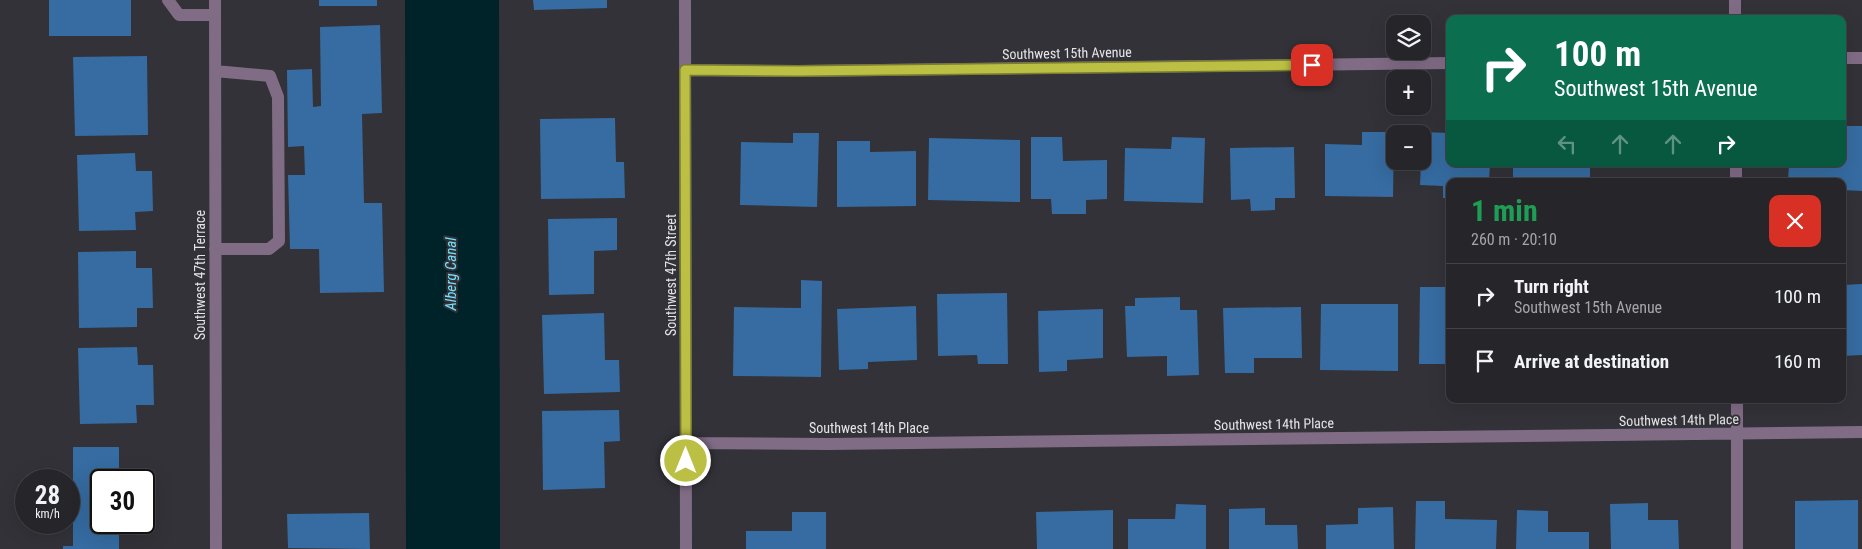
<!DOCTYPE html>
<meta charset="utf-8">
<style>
:root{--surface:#26262a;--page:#323236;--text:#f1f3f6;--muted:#a4a5a8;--line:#424347}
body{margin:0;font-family:"Roboto Condensed",sans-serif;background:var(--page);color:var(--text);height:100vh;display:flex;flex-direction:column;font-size:19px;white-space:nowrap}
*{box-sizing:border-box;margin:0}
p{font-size:16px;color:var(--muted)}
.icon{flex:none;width:28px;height:28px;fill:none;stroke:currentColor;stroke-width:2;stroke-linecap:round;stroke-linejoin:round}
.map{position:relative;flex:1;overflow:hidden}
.sheet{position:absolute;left:1446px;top:178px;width:400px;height:225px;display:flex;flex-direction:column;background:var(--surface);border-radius:10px;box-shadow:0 5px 20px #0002,0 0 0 1px var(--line)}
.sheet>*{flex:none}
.banner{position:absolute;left:1446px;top:15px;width:400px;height:152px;border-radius:10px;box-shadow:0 5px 20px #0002,0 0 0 1px var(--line);background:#0b6e4f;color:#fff;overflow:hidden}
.controls{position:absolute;left:1386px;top:15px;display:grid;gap:10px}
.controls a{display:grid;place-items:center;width:45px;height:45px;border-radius:10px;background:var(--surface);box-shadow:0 5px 20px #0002,0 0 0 1px var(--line);font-size:25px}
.speed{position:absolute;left:15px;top:469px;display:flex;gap:10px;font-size:25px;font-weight:700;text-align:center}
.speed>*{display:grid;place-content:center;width:65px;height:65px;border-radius:50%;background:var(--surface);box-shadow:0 5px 20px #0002,0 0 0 1px var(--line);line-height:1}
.speed small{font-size:12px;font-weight:400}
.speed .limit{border:2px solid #111;border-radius:8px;background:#fff;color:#111}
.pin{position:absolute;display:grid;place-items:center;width:42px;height:42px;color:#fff;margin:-21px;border-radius:10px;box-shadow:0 2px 8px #0006}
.me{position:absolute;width:55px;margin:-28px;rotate:0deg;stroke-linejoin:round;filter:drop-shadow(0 0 4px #0008)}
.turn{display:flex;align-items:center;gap:18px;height:105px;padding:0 25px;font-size:22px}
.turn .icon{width:65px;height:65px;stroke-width:2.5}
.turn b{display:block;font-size:35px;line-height:42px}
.lanes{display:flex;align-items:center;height:48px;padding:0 25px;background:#0003;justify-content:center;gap:25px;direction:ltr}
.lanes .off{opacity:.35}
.round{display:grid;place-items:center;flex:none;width:52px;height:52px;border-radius:10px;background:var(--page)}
.headline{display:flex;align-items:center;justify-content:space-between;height:85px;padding:0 25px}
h1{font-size:30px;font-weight:700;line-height:38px;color:#1e9e55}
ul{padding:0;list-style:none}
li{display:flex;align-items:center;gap:15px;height:65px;padding:0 25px;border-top:1px solid var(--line)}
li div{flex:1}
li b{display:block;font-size:19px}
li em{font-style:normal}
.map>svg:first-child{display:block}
.water{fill:#002229}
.building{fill:#366ca2}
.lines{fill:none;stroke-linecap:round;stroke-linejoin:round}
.minor{stroke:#816c86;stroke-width:12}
.route-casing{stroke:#7a7d2d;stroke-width:12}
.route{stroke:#bbc045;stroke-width:9}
.labels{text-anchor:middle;stroke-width:4;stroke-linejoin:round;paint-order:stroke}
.street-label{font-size:14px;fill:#e4e4e7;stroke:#323238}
.water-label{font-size:15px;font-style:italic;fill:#74e2fd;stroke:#323238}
</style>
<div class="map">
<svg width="1862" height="549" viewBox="0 0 1862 549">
<rect width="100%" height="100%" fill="#323238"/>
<path class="water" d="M405,0h94l1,549h-94z"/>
<path class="building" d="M49,0h82v36h-82z
M319,0h58v6h-58z
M533,0h74v8l-73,2z
M380,25l2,88 -20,1 2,89h18l2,89 -64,1 -1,-44h-29l-2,-74h17l-1,-29 -16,1 -1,-77 25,-1 1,38 8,-1 -1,-79z
M147,56l1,79 -73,1 -2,-79z
M615,118l1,44h8l1,36 -84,1 -1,-80z
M1842,126h20v65l-20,-1v-9h-54l1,-17h53z
M1362,132h32l-1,65 -68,-1v-52l37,1z
M1422,132l28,1v31h40l-1,17h-39v17h-7v-12l-23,-1 1,-24h1z
M793,133h26l-2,74 -77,-2 1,-63 52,1z
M1031,137h31l1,24 44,-1v39l-21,1v14h-34l-1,-15h-20z
M1172,137l33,1 -2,65 -79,-2 1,-53 46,1z
M929,138l91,2v62l-92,-2z
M837,141h33v11l46,-1v55l-79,1z
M1294,147l1,51h-20v12l-24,1 -1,-12 -19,1 -1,-52z
M135,153l1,18h16l1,40 -18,1 1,18 -57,1 -2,-76z
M1513,164h77v17h-77z
M617,218v32l-23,1v43l-45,1 -1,-76z
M136,251v17h16l1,40h-16v19l-58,1 -1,-76z
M801,280l21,1 -1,96 -88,-1 1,-69 67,1z
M1862,284v71l-20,1v-71z
M1420,287h30v77h-31z
M1007,293l1,71h-30l-1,-9 -39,1 -1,-62z
M1180,297v13h17l2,65 -32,1v-20l-40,1 -2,-51h10v-8z
M1321,304h77v67l-78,-1z
M916,306l1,54 -49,2v7l-29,1 -2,-61z
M1301,307l1,51h-48v15h-29l-2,-65z
M1103,309v49l-36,2v11l-28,1 -1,-61z
M604,313l1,47h14l1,32 -76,2 -2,-79z
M137,347l1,18h15l1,40h-18l1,18 -57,1 -2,-76z
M619,410l1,31 -16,1 1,46 -62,2 -1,-79z
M73,447h46v33h-18v42h18v27h-56v-3h10z
M1858,500v49h-63v-48z
M1416,501h29v18l52,1 -1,29h-81z
M1648,503v17h30l1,29h-68l-1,-45z
M1176,504l30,1v44h-78v-30h47z
M1393,507l1,42h-68v-24l32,-1v-16z
M1265,508v17h32l1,24h-69v-40z
M1113,510v39h-76l-1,-37z
M1517,510l31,1v21h41v17h-73z
M792,512h34v37h-80v-18h46z
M369,513l1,36 -82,-1 -1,-34z"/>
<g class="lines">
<path class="minor" d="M168,0l11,15h36
M215,0l1,549
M685,0l1,549
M1735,0v19
M1842,58h20
M685,70l113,1 652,-8
M215,71l55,5 8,21 1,144 -10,8h-54
M1736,164v17
M686,443l142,1 1034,-12
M1737,549v-150"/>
</g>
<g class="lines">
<defs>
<path id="route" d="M686,461l-1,-391 113,1 514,-6"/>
</defs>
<use href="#route" class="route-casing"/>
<use href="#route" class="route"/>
</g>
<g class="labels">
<g class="street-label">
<text transform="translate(1067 53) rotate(-1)" y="5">Southwest 15th Avenue</text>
<text transform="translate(200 275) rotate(-90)" y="5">Southwest 47th Terrace</text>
<text transform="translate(671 275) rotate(-90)" y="5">Southwest 47th Street</text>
<text transform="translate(1679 420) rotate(-1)" y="5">Southwest 14th Place</text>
<text transform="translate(1274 424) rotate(-1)" y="5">Southwest 14th Place</text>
<text x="869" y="433">Southwest 14th Place</text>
</g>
<g class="water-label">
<text transform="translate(451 274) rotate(-90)" y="5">Alberg Canal</text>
</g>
</g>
</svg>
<div class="controls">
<a><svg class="icon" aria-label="layers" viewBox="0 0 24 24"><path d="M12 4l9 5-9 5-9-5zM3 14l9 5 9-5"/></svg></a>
<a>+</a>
<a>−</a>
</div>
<div class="speed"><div>28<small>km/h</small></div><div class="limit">30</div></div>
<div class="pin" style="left:1312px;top:65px;background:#d93025"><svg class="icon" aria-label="arrive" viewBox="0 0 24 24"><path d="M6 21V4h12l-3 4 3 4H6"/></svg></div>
<svg class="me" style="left:686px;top:461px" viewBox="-20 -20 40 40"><circle r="17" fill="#bbc045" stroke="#fff" stroke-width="3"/><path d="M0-11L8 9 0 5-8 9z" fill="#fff"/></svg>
<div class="banner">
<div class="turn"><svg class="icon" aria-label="right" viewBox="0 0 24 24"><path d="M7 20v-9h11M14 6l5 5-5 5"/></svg><div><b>100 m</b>Southwest 15th Avenue</div></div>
<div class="lanes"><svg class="icon off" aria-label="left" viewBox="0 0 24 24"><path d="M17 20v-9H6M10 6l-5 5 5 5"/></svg><svg class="icon off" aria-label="ahead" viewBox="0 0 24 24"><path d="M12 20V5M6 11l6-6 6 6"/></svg><svg class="icon off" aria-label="ahead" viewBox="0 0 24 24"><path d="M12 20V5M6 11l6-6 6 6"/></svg><svg class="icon" aria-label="right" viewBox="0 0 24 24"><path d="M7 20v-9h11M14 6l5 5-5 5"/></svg></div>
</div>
<section class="sheet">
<div class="headline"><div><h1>1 min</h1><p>260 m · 20:10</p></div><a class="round" style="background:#d93025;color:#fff"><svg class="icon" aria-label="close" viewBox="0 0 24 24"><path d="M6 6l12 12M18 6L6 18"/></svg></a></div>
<ul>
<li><svg class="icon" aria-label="right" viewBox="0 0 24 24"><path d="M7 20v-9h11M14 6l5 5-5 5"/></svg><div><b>Turn right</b><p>Southwest 15th Avenue</p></div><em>100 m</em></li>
<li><svg class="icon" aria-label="arrive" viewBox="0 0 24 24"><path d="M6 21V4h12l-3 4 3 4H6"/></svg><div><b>Arrive at destination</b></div><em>160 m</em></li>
</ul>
</section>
</div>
